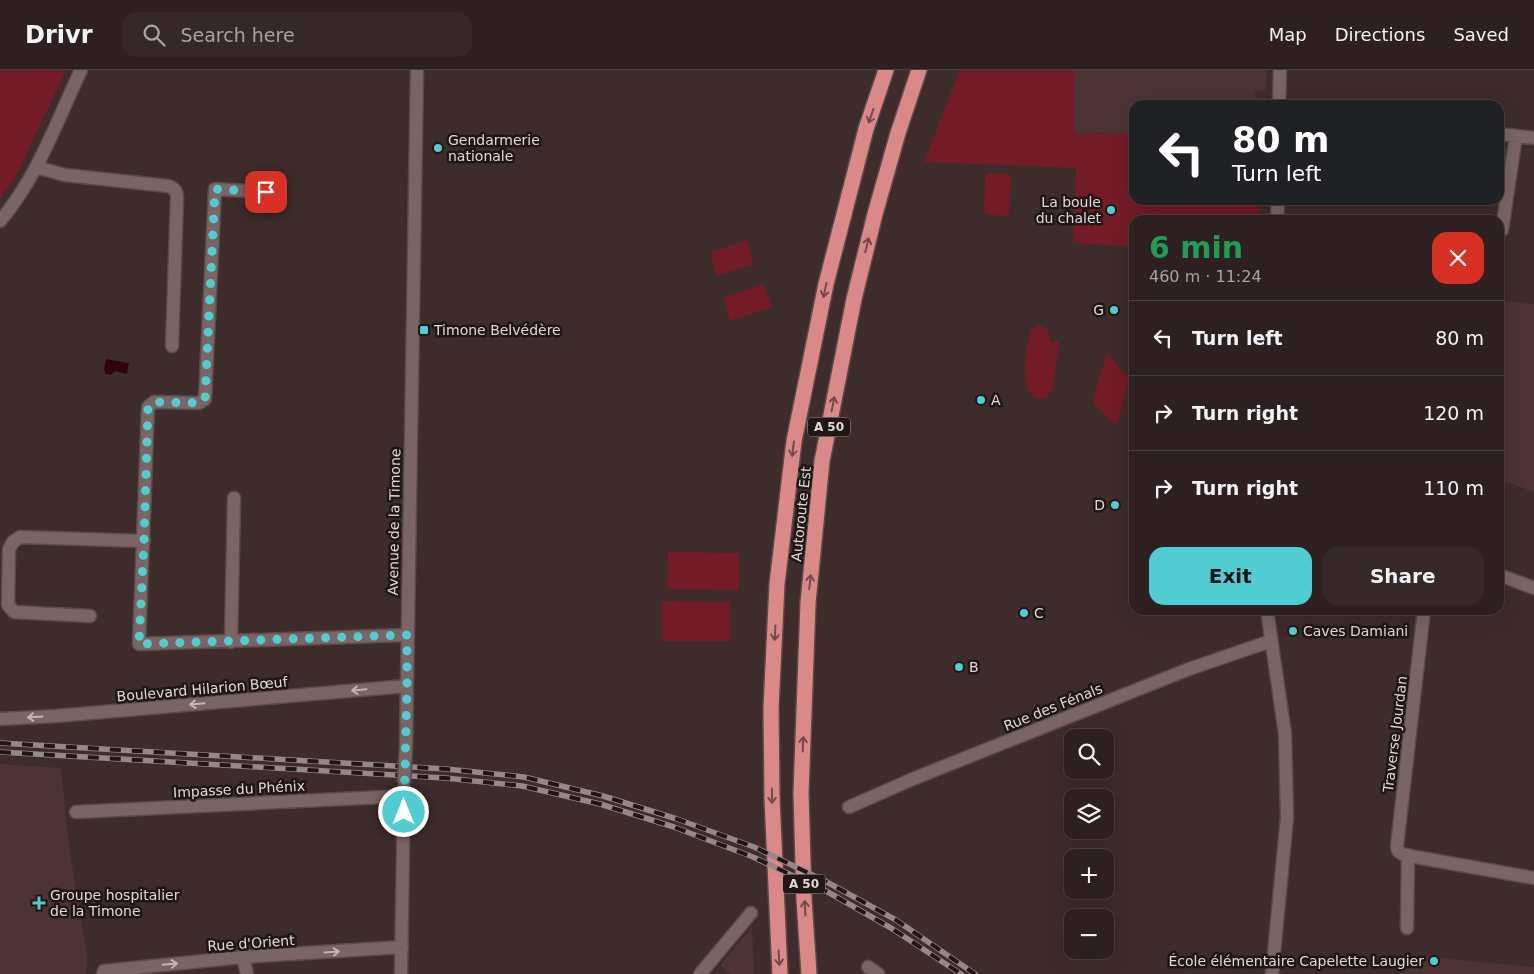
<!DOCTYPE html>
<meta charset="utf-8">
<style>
:root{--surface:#2e2020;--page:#362829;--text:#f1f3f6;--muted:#a7a3a5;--line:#493e3e;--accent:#51ccd2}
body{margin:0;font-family:"DejaVu Sans",sans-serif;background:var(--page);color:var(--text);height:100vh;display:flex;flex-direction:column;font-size:19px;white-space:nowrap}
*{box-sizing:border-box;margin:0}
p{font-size:16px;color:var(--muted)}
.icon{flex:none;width:28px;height:28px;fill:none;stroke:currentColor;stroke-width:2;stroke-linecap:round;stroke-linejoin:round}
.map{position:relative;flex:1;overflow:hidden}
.drawer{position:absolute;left:1129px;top:145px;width:375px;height:400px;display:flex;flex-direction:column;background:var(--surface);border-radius:15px;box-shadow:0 5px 20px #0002,0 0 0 1px var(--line)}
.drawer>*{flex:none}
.guide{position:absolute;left:1129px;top:30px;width:375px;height:105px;border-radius:15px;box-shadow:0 5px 20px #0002,0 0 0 1px var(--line);background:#202124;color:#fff;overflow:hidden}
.fabs{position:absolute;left:1064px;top:659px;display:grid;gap:10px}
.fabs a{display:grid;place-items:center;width:50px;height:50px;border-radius:10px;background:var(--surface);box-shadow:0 5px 20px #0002,0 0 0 1px var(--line);font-size:25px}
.pin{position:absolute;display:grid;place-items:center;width:42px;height:42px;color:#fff;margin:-21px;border-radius:10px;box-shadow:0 2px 8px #0006}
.me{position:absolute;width:55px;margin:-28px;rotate:0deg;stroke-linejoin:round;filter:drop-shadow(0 0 4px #0008)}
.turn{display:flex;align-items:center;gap:18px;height:105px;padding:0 20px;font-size:22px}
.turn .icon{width:65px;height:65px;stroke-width:2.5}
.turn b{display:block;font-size:35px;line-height:42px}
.round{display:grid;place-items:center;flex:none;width:52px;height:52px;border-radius:15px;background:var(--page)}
.summary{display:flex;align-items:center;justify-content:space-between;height:85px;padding:0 20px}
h1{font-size:30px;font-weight:800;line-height:38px;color:#1e9e55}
.primary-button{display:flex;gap:10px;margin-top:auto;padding:10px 20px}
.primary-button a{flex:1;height:58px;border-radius:15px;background:var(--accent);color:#111;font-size:20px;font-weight:800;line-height:58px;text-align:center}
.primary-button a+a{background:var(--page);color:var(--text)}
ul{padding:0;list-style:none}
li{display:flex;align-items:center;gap:15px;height:75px;padding:0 20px;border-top:1px solid var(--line)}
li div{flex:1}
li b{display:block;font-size:19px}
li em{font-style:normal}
header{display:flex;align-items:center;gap:30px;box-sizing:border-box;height:70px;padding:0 25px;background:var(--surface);border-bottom:1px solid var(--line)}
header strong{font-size:24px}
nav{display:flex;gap:28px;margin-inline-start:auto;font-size:18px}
.search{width:350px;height:45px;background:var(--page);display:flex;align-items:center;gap:12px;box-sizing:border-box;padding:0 18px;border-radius:15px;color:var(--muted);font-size:19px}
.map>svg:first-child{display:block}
.built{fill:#4d3333}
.green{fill:#731b26}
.water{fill:#32040a}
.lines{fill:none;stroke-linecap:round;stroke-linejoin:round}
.minor-casing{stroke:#5a4a4a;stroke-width:15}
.highway-casing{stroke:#5a4a4a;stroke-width:18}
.minor{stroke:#7a6464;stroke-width:12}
.highway{stroke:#db8889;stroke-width:15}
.rail-casing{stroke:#978787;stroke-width:5.5}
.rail{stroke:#1f1616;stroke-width:4;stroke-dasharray:11;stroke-linecap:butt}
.minor-bridge-casing{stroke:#5a4a4a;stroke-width:15;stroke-linecap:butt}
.minor-bridge{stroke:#7a6464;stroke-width:12}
.oneway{stroke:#74494a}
.oneway2{stroke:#c4b4b4}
.route{stroke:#51ccd2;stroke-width:9;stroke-dasharray:0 16.2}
.poi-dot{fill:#51ccd2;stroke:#1f1616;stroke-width:2}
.labels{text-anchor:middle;stroke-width:5;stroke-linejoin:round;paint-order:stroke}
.shield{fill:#1f1616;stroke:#a89c9c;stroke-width:1}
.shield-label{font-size:12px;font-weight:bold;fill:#e3d6d6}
.poi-label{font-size:14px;fill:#e3d6d6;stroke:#1f1616;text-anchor:start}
.street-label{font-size:14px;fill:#e3d6d6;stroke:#1f1616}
</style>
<header>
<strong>Drivr</strong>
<div class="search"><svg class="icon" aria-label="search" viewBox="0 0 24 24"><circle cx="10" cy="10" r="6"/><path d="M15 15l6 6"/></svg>Search here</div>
<nav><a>Map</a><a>Directions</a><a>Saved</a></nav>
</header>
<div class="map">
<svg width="1534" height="904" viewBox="0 0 1534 904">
<rect width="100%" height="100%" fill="#3e2b2b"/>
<path class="built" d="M960,0h307l-1,20 -11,1v7h11v7h-132v29l-40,-1 1,35 -171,-6z
M1499,231l35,3v188l-35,-13z
M0,694l61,4 8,78 19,114 -2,14h-86z
M752,857l2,47h-24l-10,-9z
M1401,884l133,13v7h-132z"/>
<path class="green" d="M0,0h66l-50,106 -16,23z
M960,0h114v63l60,1v66h127l-2,20h-125v27l-61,-4 3,-75 -152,-6z
M989,103l19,1 3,3 -2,36 -3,3 -19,-1 -3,-3 1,-36z
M747,170l7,24 -37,12 -7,-24z
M764,214l8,23 -42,14 -7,-23z
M1039,255l8,3 4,14 8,-1 -6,48 -6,8c0,1 -7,2 -8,2 -23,-4 -13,-56 -7,-70z
M1107,283l22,26 -12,47 -23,-22v-8z
M668,482l71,1v37l-72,-1z
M662,531l68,1v39h-68z"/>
<path class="water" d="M106,289l23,4 -2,11 -12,-3 -4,4 -5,-1 -2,-5z"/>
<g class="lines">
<defs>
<path id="minor" d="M1279,35l1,-35
M1499,64l35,4
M36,97l29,8 103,11c7,2 9,6 9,12l-5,148
M266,122l-51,-3 -10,210 -6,4 -45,-1 -6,5 -9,237 268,-9
M1277,150l1,-20
M0,151c37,-43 57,-100 81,-151
M1502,160l14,-94
M1499,505l35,13
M1267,540l18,124 2,83 -15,157
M1424,540l-27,236 1,5 6,4 130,23
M90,546l-76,-4 -6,-7 1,-56 4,-7 7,-5 124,4
M231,572l3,-144
M0,649l56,-3 351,-30
M406,676c3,-225 8,-451 11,-676
M849,737l66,-29 274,-109 82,-28
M76,742l328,-16
M1407,858l1,-73
M243,887l4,17
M868,897l10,7
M103,904l1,-3 139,-14 159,-10
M401,904l3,-185
M700,904l51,-61"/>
<path id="highway" d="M780,904l-8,-176 -1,-90 6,-124 17,-143 32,-157 40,-155 20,-59
M809,904l-5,-75 -3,-106 7,-190 14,-142 32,-162 21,-85 23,-81 21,-63"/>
</defs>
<use href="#minor" class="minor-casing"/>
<use href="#highway" class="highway-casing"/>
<use href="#minor" class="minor"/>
<use href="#highway" class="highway"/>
<defs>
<path id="rail" d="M0,673l446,26 78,8 79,19 74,23 77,28 71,34 71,39 79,54
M0,682l445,26 77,8 78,18 74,23 79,30 73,34 65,37 70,46"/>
</defs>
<use href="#rail" class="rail-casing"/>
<use href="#rail" class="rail"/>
<defs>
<path id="minor-bridge" d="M404,713l2,-37"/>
</defs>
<use href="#minor-bridge" class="minor-bridge-casing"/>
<use href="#minor-bridge" class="minor-bridge"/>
</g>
<defs><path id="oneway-shaft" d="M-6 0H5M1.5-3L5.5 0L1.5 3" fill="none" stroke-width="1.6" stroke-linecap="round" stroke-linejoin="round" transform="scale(1.25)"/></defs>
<g class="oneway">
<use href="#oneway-shaft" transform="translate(871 46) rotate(109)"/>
<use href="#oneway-shaft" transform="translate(867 175) rotate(-76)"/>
<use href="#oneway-shaft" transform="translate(825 220) rotate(102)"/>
<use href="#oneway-shaft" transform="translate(833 334) rotate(-79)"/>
<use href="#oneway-shaft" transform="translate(793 379) rotate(97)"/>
<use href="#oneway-shaft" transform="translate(810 512) rotate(-84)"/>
<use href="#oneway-shaft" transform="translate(775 563) rotate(93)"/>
<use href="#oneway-shaft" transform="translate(803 674) rotate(-88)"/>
<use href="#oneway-shaft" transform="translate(772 726) rotate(89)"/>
<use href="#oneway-shaft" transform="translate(805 838) rotate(-93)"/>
<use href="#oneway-shaft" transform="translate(779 888) rotate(87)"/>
</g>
<g class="oneway2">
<use href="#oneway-shaft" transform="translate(359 620) rotate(175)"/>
<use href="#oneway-shaft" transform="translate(197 634) rotate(175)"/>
<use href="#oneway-shaft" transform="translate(35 647) rotate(177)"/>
<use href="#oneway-shaft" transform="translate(332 882) rotate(-4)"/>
<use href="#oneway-shaft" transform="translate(170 894) rotate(-5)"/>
</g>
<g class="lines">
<path class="route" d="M266,122l-51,-3 -10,210 -6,4 -45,-1 -6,5 -4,134 -5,103 268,-9v51l-3,126"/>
</g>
<g class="poi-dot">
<circle cx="438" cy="78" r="5"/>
<circle cx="1111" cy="140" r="5"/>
<circle cx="1114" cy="240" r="5"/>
<rect x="419" y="255" width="10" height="10" rx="2.5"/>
<circle cx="981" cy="330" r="5"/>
<circle cx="1115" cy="435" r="5"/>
<circle cx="1024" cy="543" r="5"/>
<circle cx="1293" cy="561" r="5"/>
<circle cx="959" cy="597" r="5"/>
<path d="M36.5 825.5h5v5h5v5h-5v5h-5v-5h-5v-5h5z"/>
<circle cx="1434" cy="891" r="5"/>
</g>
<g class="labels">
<g class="shield">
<rect x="808" y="347.5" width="42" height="19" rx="4"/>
<rect x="783" y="804.5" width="42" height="19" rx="4"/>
</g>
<g class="shield-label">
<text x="829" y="361">A 50</text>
<text x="804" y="818">A 50</text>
</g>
<g class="poi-label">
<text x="448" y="75">Gendarmerie<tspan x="448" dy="16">nationale</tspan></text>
<text x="1101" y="137" text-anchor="end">La boule<tspan x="1101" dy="16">du chalet</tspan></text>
<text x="1104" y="245" text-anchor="end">G</text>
<text x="434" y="265">Timone Belvédère</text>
<text x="991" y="335">A</text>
<text x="1105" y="440" text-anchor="end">D</text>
<text x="1034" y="548">C</text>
<text x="1303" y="566">Caves Damiani</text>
<text x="969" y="602">B</text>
<text x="50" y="830">Groupe hospitalier<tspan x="50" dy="16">de la Timone</tspan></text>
<text x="1424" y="896" text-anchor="end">École élémentaire Capelette Laugier</text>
</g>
<g class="street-label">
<text transform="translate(801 444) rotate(-84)" y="5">Autoroute Est</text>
<text transform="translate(394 452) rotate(-89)" y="5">Avenue de la Timone</text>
<text transform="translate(202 619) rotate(-5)" y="5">Boulevard Hilarion Bœuf</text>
<text transform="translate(1053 637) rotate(-22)" y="5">Rue des Fénals</text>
<text transform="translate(1395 664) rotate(-83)" y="5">Traverse Jourdan</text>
<text transform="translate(239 719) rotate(-3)" y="5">Impasse du Phénix</text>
<text transform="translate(251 873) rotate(-4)" y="5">Rue d'Orient</text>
</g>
</g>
</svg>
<div class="fabs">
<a><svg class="icon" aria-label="search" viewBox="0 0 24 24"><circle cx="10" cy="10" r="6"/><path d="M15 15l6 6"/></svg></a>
<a><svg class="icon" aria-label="layers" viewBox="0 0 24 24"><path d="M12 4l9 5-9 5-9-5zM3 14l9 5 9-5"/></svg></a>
<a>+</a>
<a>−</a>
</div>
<div class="pin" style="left:266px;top:122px;background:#d93025"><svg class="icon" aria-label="arrive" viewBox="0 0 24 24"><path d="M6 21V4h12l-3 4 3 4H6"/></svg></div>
<svg class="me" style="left:404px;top:742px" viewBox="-20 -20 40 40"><circle r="17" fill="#51ccd2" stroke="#fff" stroke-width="3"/><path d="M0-11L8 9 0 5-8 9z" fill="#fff"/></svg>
<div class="guide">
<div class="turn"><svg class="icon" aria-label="left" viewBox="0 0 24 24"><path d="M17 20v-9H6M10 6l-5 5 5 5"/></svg><div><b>80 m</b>Turn left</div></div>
</div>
<section class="drawer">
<div class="summary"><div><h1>6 min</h1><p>460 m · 11:24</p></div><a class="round" style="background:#d93025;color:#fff"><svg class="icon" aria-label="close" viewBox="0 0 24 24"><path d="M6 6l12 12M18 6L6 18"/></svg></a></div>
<ul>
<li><svg class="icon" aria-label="left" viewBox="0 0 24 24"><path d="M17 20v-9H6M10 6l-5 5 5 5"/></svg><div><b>Turn left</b></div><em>80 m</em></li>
<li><svg class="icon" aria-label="right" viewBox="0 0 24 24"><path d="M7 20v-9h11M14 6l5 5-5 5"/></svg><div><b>Turn right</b></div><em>120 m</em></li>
<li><svg class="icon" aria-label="right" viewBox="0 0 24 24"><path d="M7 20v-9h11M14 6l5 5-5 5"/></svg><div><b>Turn right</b></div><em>110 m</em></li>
</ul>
<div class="primary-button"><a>Exit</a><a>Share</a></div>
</section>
</div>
